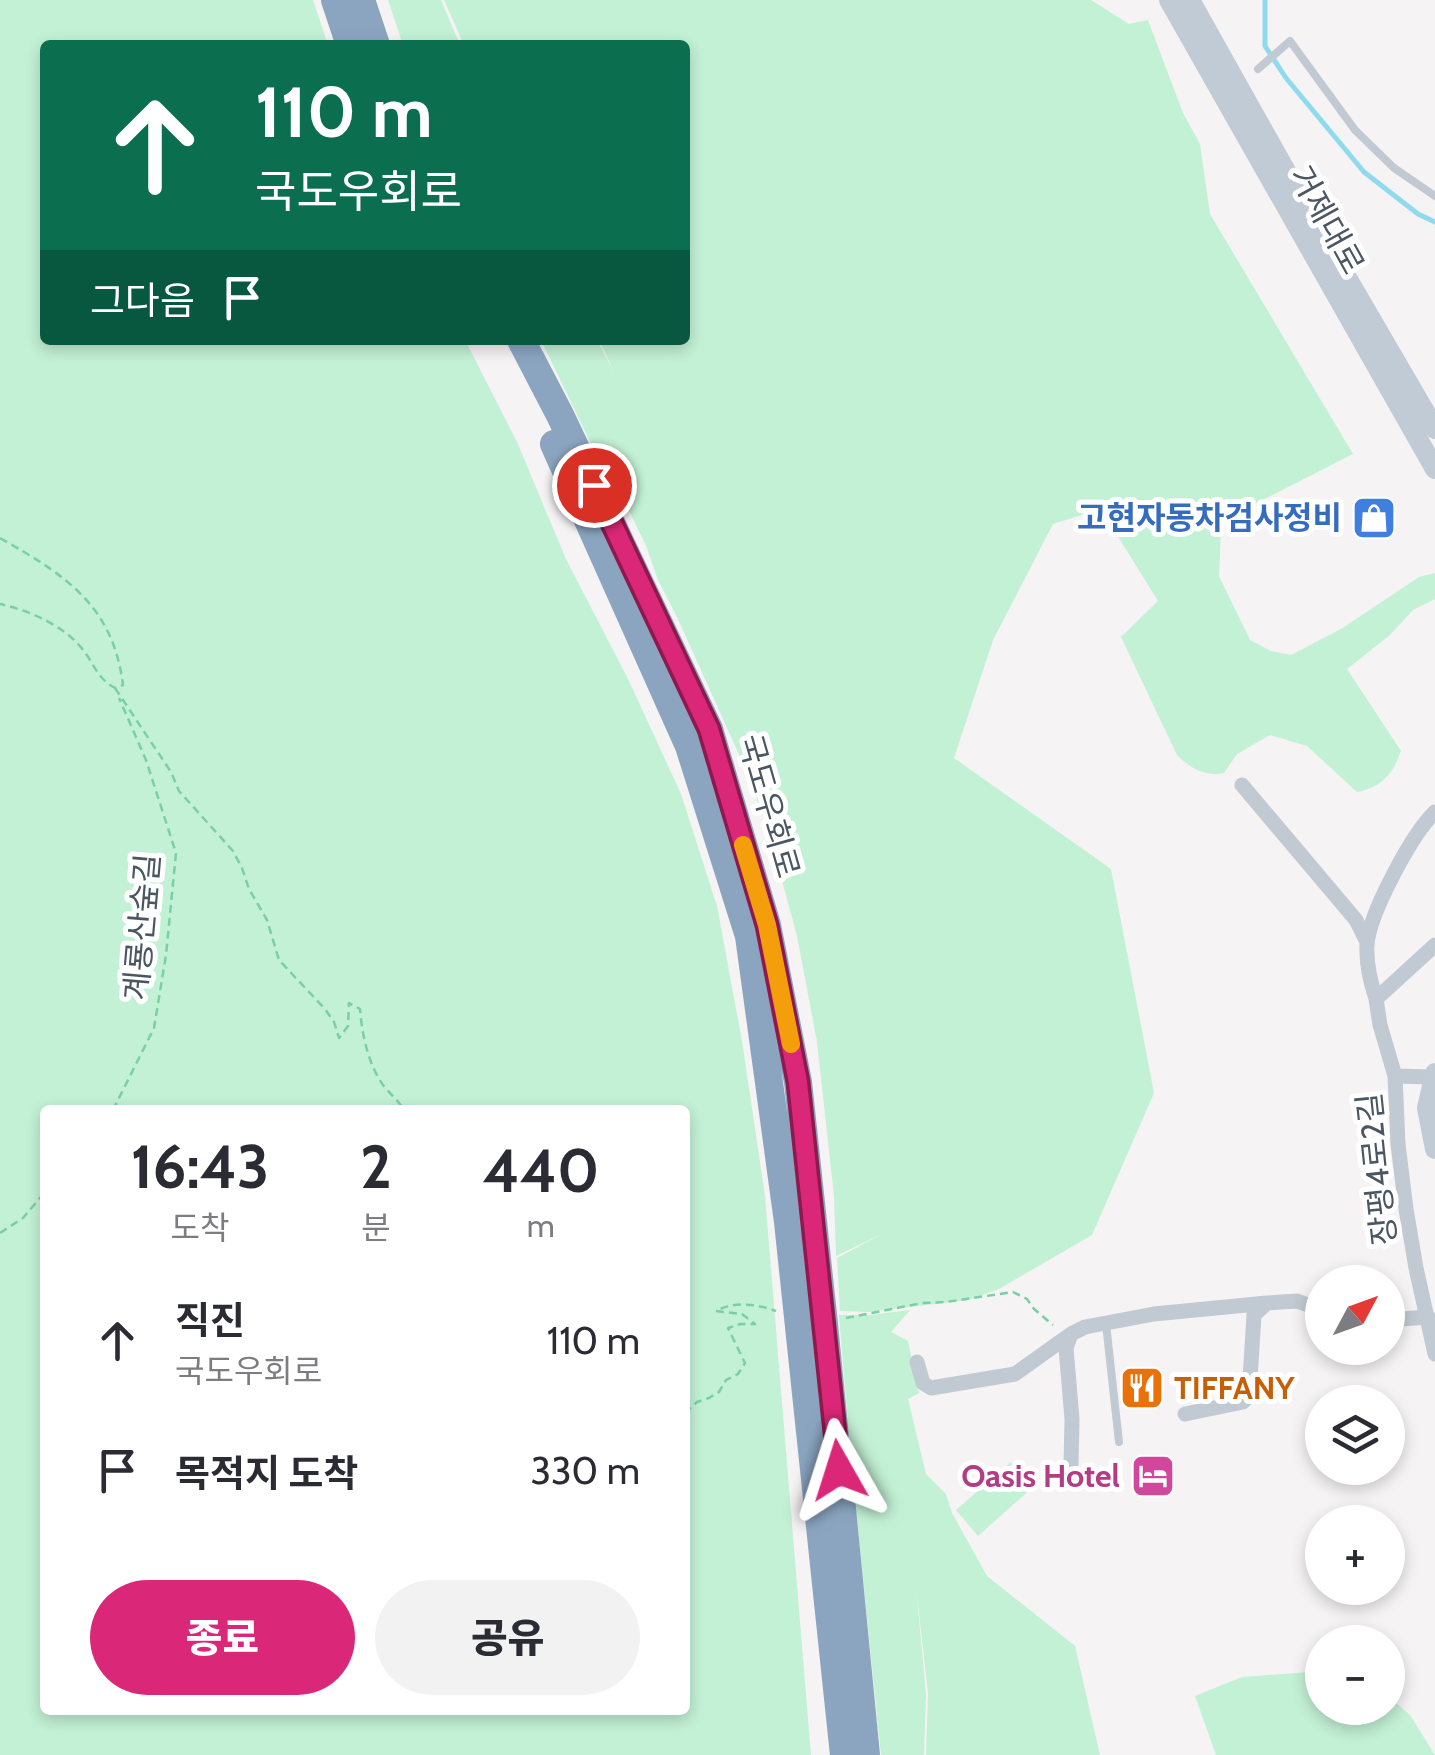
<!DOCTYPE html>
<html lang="ko">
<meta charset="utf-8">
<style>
:root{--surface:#fff;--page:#f2f2f3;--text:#2b2b33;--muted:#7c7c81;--accent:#db2777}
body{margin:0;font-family:Cabin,"Noto Sans KR",sans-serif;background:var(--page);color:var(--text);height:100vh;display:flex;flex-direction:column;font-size:38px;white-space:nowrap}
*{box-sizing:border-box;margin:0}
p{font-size:32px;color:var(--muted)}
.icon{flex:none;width:55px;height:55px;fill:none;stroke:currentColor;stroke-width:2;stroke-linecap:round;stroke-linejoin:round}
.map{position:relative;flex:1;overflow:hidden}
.sheet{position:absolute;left:40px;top:1105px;width:650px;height:610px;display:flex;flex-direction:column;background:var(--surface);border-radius:10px;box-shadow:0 5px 15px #0003}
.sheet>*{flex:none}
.banner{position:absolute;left:40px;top:40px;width:650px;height:305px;border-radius:10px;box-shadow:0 5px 15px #0003;background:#0b6e4f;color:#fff;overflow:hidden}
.needle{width:65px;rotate:49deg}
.fabs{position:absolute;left:1305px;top:1265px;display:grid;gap:20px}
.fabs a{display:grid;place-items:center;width:100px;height:100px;border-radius:50%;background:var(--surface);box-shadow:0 5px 15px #0003;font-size:50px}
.pin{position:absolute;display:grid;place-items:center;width:85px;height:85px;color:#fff;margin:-42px;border:5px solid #fff;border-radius:50%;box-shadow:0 2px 10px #0007}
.me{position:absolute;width:110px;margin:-55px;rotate:354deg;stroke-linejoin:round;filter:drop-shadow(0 0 8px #0008)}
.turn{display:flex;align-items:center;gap:35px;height:210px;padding:0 50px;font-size:45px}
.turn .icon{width:130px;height:130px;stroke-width:2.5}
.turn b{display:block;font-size:70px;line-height:85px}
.then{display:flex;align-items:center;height:95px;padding:0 50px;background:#0003;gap:20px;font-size:38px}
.eta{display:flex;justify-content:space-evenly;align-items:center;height:170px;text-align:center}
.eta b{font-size:60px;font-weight:800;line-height:70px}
.cta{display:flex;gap:20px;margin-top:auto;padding:20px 50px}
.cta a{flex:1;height:115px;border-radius:60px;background:var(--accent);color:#fff;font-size:40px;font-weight:800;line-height:115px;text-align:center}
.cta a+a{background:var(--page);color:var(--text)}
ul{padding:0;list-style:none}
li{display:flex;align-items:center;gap:30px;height:130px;padding:0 50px}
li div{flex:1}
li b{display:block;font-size:38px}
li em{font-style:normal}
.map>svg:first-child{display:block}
.green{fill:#c3f1d5;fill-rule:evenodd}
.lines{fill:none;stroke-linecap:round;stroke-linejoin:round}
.stream{stroke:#90daee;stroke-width:5}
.path{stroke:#7ad0a6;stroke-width:2.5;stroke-dasharray:8 5;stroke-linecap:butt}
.lane{stroke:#c1cad2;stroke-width:8}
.street{stroke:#c1cad2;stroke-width:15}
.secondary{stroke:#c1cbd6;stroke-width:20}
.highway{stroke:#8ba5c1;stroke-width:28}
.route-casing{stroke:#8e194d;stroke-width:25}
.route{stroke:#db2777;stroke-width:18}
.slow{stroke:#f59e0b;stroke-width:18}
.labels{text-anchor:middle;stroke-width:10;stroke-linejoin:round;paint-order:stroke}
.street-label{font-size:32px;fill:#4a5661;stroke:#fff}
.shop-label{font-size:32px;font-weight:bold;fill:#366cbe;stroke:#fff;text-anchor:end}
.food-label{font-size:32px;font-weight:bold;fill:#c56008;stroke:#fff;text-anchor:start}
.hotel-label{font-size:32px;font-weight:bold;fill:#b23c85;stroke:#fff;text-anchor:end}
</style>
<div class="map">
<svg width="1435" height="1755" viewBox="0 0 1435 1755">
<rect width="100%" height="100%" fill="#f5f3f3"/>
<path class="green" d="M0,0h313l15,45h-283v295h420l52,102 49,117 63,122 52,113 36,112 25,135 23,155 46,559h-811zM685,1110v600h-640v-600z
M388,0h53l19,45h-57z
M444,0h647l38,24 19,-4 35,93 17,31 10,70 143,240 -120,61 -12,13 -2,48 31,64 21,11 20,4 50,-26 78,-52 16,-4v26l-22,11 -23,25 -43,34 54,82c-9,24 -19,36 -44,41l-50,-46 -37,-11 -33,19 -13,19c-19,4 -34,-5 -47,-18l-56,-118 37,-36 -57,-92 -48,15 -60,116 -39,118 157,111 43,224 -62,142 -93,54 -31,11 -100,12 -28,-1 -3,-53 45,-24 -46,22 -2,-60 -17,-154 -20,-106 -26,-96 -21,-61 -73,-162 -19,-37 -12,-34 -22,-46 -29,-48 -54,-112h56l17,32 -15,-32h86v-295h-221z
M910,1310l-19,22 17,9 11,52 -11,6 18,75 20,20 6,19 35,63 88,70 25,109h-174l2,-62 -12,-106 10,107 -2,61h-43l-30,-296 -12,-144h31z
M1011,1462l22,25 -55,49 -22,-26z
M1322,1671v37h66v-12l22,19 25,40h-219l-21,-59 47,-19z"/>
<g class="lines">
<path class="stream" d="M1265,0v46l21,32 78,94 54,42 17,8"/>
<path class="path" d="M0,538c65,37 113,67 123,147l-8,3c-17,-9 -20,-22 -31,-37 -19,-25 -53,-40 -84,-47
M115,688l56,84 8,19 54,60 9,17 7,21 18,31 12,40 46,49 9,13 5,16 9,-12 1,-23 11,6c2,25 8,55 23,76 7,9 15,15 21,25
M113,1110l41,-82 12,-73 10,-102 -30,-93 -27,-62
M0,1233l23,-15 22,-26
M846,1318l76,-15 24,-1 67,-10 14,7 7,10 19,16
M685,1413l12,-11 12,-4 10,-6 7,-12 12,-6 7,-11 -17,-35 13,-4h14l-13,-10 -26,-3c18,-10 41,-7 60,0"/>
<path class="lane" d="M1258,69l32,-28 65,89 39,38 41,28
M1106,1324l13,118"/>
<path class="street" d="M1242,785l114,135 11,22
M1435,945l-59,54 4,26 15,51 3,68 8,65 10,59 19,86
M1376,999c-6,-18 -10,-35 -9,-54 2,-31 45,-111 68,-133
M1395,1076l37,1
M1388,1320l40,-3
M917,1362l6,21 8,5 84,-14 56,-40
M1185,1414l58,-12 6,-6 5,-81 13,-12 30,-2 25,9
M1071,1465l1,-46 -6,-71 5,-14 14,-7 69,-13 113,-11"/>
<path class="secondary" d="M1169,0l266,469
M1190,0l121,216 124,213
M1435,1073l-8,35 8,41"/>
<path class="highway" d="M335,0l15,45
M361,0l15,45
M521,340l39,75 149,314 58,196 31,157 26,242 42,431
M554,444l135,302 60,190 39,286 56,533"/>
</g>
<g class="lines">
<defs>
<path id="route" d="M594,485l115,244 58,196 31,157 41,388"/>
</defs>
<use href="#route" class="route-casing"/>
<use href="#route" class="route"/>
<path class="slow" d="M743,845l24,80 24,119"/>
</g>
<defs>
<symbol id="shop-square" viewBox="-11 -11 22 22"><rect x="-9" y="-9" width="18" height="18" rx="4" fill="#3f7fe0" stroke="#fff"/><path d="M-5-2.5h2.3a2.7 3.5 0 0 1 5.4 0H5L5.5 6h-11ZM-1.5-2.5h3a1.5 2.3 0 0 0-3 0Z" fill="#fff"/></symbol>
<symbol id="restaurant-square" viewBox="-11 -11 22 22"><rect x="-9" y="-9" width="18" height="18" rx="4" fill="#e8710a" stroke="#fff"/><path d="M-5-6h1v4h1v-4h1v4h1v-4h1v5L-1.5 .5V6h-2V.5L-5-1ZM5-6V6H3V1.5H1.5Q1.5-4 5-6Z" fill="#fff"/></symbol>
<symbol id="hotel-square" viewBox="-11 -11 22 22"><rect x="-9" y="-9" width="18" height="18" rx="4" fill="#d1479c" stroke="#fff"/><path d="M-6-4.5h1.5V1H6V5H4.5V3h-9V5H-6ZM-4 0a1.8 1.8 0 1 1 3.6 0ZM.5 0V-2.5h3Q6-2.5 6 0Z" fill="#fff"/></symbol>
</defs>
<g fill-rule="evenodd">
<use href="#shop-square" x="1349" y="493" width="50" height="50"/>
<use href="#restaurant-square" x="1117" y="1363" width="50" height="50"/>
<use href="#hotel-square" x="1128" y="1451" width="50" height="50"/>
</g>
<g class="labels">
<g class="street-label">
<text transform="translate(1327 220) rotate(61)" y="11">거제대로</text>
<text transform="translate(769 806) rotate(74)" y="11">국도우회로</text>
<text transform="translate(142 927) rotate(-85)" y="11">계룡산숲길</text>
<text transform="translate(1377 1169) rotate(-96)" y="11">장평4로2길</text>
</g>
<g class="shop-label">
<text x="1342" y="529">고현자동차검사정비</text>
</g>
<g class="food-label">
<text x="1174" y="1399">TIFFANY</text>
</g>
<g class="hotel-label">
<text x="1120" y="1487">Oasis Hotel</text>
</g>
</g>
</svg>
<div class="fabs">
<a><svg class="needle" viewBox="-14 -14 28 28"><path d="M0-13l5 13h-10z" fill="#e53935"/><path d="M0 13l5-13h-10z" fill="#7c7c81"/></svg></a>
<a><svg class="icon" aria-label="layers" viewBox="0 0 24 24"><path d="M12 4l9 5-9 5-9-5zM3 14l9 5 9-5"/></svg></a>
<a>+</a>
<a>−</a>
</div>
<div class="pin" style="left:594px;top:485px;background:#d93025"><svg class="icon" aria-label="arrive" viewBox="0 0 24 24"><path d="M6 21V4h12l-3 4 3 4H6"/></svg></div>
<svg class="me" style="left:839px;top:1470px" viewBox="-20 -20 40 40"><path d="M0-17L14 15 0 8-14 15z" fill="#db2777" stroke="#fff" stroke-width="4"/></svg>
<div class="banner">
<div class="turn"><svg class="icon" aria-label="ahead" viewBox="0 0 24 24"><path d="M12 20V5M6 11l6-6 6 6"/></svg><div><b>110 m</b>국도우회로</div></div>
<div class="then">그다음<svg class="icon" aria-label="arrive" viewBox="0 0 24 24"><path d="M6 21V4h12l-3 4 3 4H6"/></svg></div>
</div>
<section class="sheet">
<div class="eta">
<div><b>16:43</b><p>도착</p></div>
<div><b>2</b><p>분</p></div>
<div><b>440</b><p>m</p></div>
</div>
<ul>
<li><svg class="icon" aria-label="ahead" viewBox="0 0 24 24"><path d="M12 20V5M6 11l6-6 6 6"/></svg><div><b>직진</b><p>국도우회로</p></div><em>110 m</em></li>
<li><svg class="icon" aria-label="arrive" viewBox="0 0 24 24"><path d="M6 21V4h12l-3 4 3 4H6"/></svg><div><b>목적지 도착</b></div><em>330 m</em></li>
</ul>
<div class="cta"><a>종료</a><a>공유</a></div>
</section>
</div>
